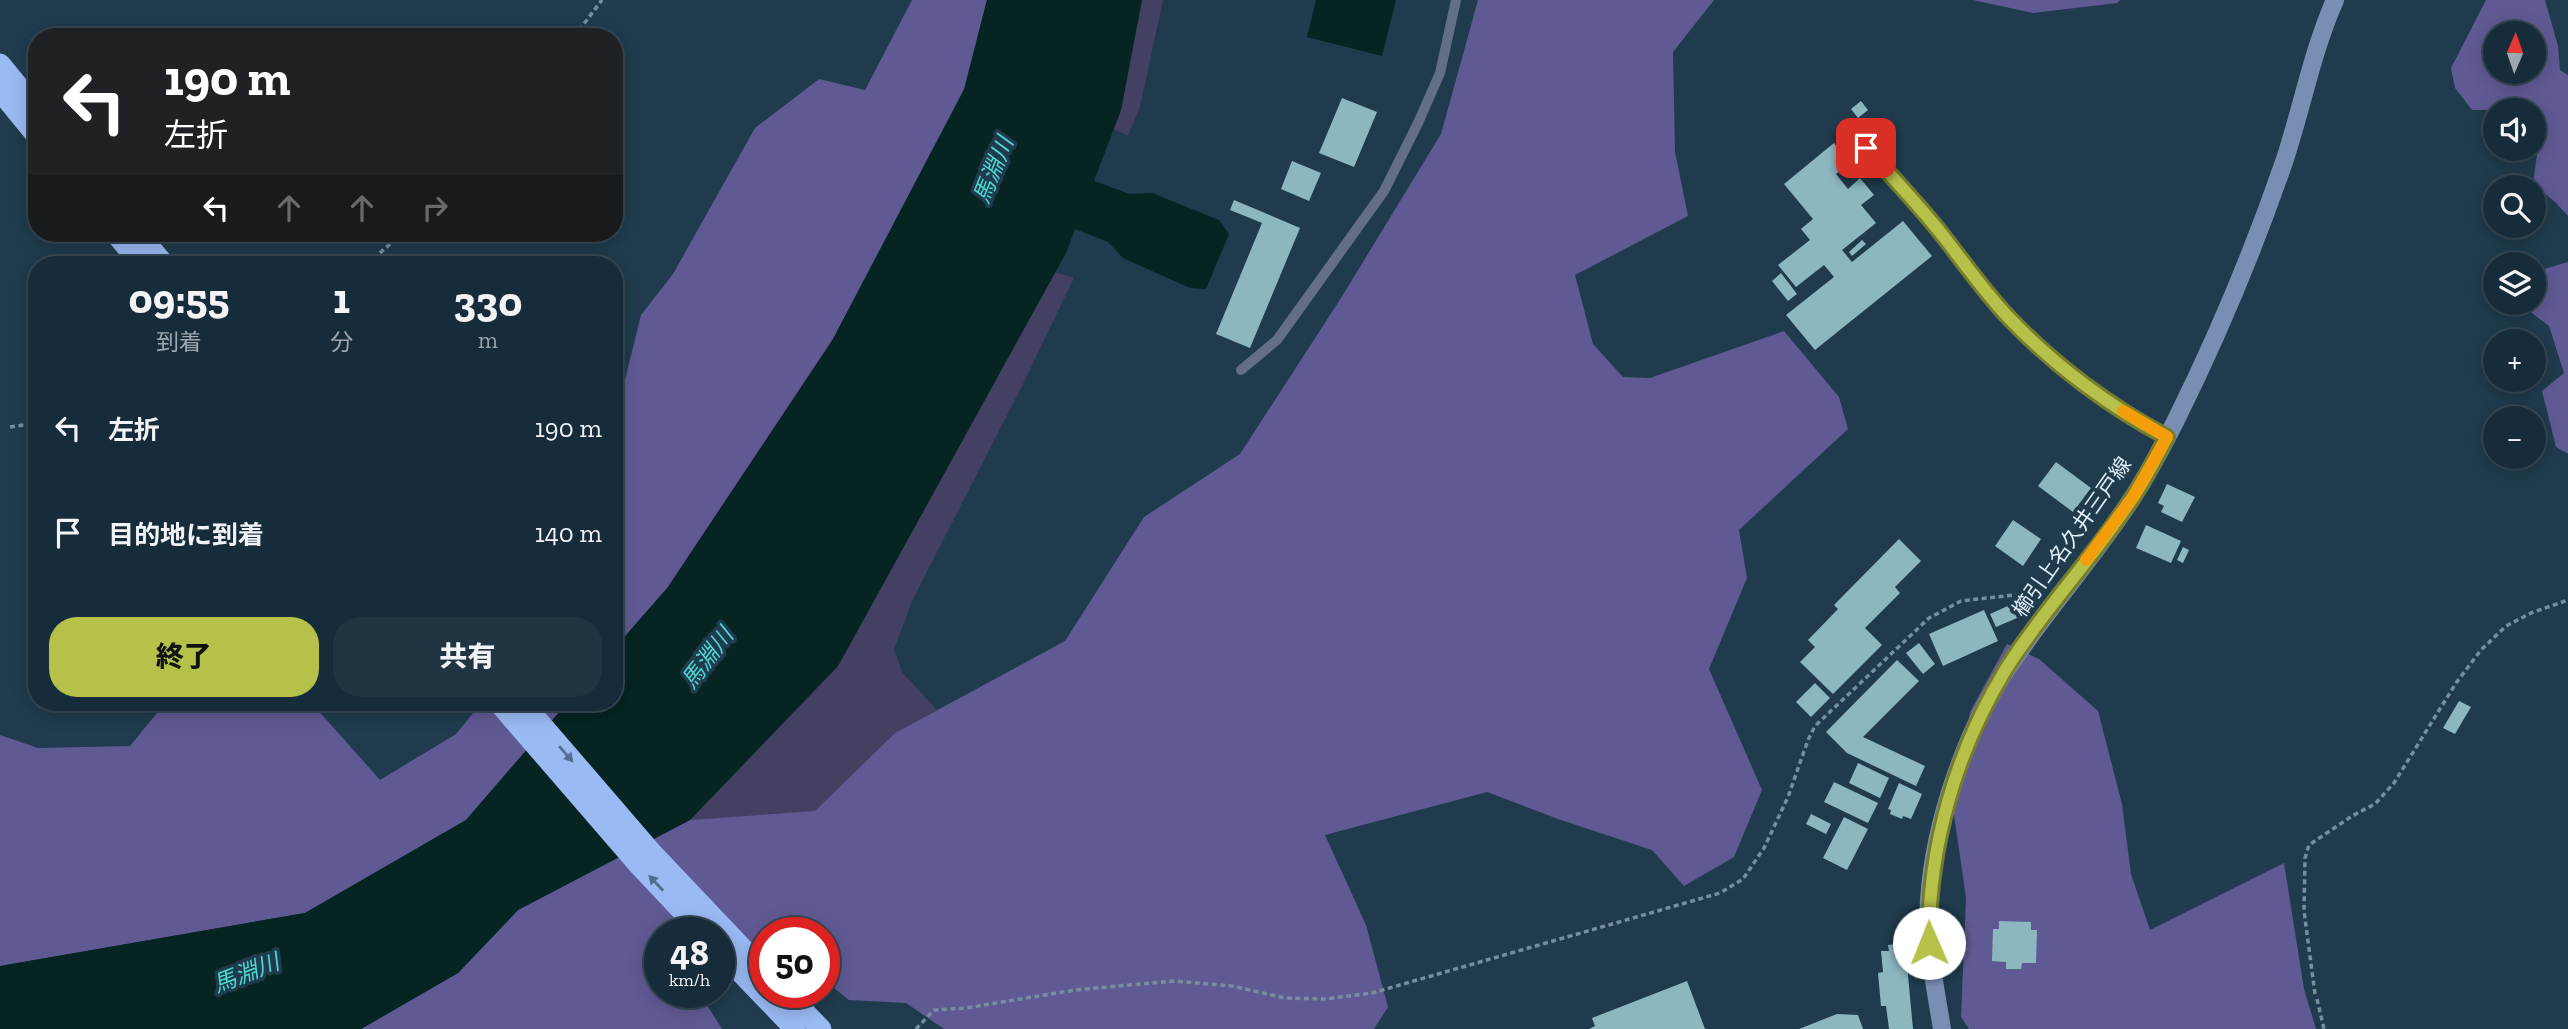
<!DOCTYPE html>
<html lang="ja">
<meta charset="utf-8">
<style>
:root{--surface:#172c3a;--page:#203442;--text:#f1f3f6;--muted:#9ea7af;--line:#364854;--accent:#b6c149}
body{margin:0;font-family:"Zilla Slab","Noto Sans JP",serif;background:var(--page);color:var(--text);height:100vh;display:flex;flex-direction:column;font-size:26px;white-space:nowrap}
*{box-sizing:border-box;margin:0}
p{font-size:23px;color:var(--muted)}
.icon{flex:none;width:38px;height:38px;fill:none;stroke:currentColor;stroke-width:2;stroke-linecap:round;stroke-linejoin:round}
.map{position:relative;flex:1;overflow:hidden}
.details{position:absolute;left:28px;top:256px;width:595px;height:455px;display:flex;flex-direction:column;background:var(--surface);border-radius:28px;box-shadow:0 4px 18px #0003,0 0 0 2px var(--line)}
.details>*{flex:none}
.hud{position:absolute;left:28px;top:28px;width:595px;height:214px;border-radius:28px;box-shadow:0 4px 18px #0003,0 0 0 2px var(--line);background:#202124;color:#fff;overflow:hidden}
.needle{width:46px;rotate:2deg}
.buttons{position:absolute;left:2483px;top:21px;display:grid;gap:14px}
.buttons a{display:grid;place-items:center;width:63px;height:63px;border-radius:50%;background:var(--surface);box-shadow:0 4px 18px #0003,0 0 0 2px var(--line);font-size:35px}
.speed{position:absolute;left:644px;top:917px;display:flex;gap:14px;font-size:35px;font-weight:700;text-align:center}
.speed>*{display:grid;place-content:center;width:91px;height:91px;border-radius:50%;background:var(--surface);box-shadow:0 4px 18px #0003,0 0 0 2px var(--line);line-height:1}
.speed small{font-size:18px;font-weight:400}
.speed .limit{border:10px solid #d22;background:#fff;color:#111}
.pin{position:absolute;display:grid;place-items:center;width:60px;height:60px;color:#fff;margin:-30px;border-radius:14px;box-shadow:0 4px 10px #0006}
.me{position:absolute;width:77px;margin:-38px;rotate:359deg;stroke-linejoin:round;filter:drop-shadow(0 0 5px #0008)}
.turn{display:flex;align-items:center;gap:24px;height:147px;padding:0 21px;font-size:32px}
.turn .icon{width:91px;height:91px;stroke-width:2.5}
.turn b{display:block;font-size:49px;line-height:60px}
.lanes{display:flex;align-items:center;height:66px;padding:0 21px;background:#0003;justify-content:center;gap:35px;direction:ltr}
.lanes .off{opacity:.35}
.eta{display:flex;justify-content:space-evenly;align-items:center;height:119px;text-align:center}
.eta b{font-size:42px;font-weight:800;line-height:49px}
.primary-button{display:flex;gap:14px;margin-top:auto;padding:14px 21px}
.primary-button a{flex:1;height:80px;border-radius:28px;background:var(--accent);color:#111;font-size:28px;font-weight:800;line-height:80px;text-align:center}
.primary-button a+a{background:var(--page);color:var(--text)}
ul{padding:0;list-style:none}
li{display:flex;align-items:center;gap:21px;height:105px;padding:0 21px}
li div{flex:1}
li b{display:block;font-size:26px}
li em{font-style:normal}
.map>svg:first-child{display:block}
.green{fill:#434062}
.forest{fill:#605a94;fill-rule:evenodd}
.water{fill:#052422}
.building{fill:#8db7c0}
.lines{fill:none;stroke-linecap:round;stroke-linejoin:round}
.path{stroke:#778e9d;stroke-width:3.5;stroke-dasharray:5 3.5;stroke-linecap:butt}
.service{stroke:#626f87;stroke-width:10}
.secondary{stroke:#798eb3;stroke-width:18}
.motorway{stroke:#9abaf4;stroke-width:21}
.oneway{fill:#506e90}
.route-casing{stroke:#767d2f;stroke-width:18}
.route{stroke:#b6c149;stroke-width:12}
.slow{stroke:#f59e0b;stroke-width:12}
.labels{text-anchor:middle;stroke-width:7;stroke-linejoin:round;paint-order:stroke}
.street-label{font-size:21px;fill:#deeefa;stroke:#1f3b4d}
.water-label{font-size:23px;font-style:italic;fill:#4ad9cf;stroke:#1f3b4d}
</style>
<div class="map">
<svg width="2568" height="1029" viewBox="0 0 2568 1029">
<rect width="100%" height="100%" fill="#1f3b4d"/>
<path class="green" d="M1142,0h21l-23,107 -12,29 -14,-7 7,-19z
M1055,272l19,6 -53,110 -108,211 -19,50 8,23 35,38 -42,23 -80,79 -125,8 148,-154z"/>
<path class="forest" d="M912,0h75l-23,89 -131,250 -165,248 -54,62v-235l3,-2 24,-97 32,-41 82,-146 64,-49 46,11z
M1478,0h236l-41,52 2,100 13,64 -113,59 18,69 30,33 27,1 134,-47 55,66 9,32 -109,101 8,48 -38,91 53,121 -28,67 -50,29 -32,-36 -94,-31 -71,-27 -162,43 41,90 22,82 -14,22h-430l-38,-26 -57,-3 -25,-20v-47h-59v7l-46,38v-45h-59v59h42l-2,2 22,35h-361l97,-56 60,-63 172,-90 125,-9 80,-78 170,-92 79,-124 96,-63 101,-156 100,-164z
M1973,0h147l-3,3 -84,10z
M2486,0h59l13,46 2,24 8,5v141l-13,-14 -22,-18 6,-44 -5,-6v-24h-62l-17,-22 -4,-20zM2534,33v39h-38v-39z
M2568,262v192l-12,-7 -14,-56 22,-18 -15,-47 -30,-23h15v-31z
M2007,644l32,15 59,52 24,93 9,70 19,56 134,-67 20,126 12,40h-347l-8,-12 5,-119 -13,-90 17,-96z
M166,702h114l37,7 63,71 76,-46 26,-32h86l-102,118 -161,93 -305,53v-231l38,13 92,-2z"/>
<path class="water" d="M987,0h155l-21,110 -27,71 36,13 22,-1 67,27 10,14 -23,55 -16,-1 -67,-30 -15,-16 -33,-13 -9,24 -228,413 -148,154 -172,90 -60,63 -97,56h-361v-63l305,-53 161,-93 102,-118h46v-53l54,-62 165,-248 131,-249z
M1316,0h80l-14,56 -75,-19z"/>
<path class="building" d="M1342,98l35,14 -23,55 -35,-14z
M1861,101l7,9 -10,8 -7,-9z
M1834,143l16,20 -14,11 12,15 12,-11 14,17 -13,10 15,18 -34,27 10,12 51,-41 29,35 -117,94 -29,-35 48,-38 -10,-12 -28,22 -18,-22 32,-25 -9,-11 12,-10 -29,-35z
M1292,161l29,12 -12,28 -28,-12z
M1234,200l66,28 -50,120 -34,-14 46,-111 -32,-13z
M1862,240l4,4 -14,12 -3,-4z
M1781,273l16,21 -9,7 -16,-20z
M2056,462l35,26 -18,24 -35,-26z
M2167,484l28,13 -13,25 -21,-10 3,-6 -6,-3z
M2013,520l28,19 -18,27 -28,-20z
M2146,525l35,16 -10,22 -35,-15z
M1899,539l22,22 -26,26 5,6 -35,35 17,17 -49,49 -33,-32 15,-15 -7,-7 30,-31 -4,-4z
M2183,547l6,3 -6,13 -6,-3z
M2010,605l7,13 -21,9 -6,-13z
M1984,610l14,31 -55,25 -14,-32z
M1919,643l16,21 -12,10 -17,-21z
M1897,660l22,21 -56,56 62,29 -9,20 -69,-33 -21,-21z
M1815,683l15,15 -19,19 -15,-15z
M2459,701l12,6 -16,27 -12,-6z
M1858,763l31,15 -9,20 -31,-15z
M1834,782l44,21 -10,20 -44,-21z
M1899,783l23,11 -11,25 -8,-3 -1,3 -12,-5 1,-4 -3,-1z
M1811,814l20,10 -5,10 -20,-10z
M1844,817l24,12 -21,41 -24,-12z
M1999,921l32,1v8h6l-1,33h-14l-1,6h-15v-7l-14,-1 1,-32h6z
M1905,943l8,86h-24l-3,-23h-5l-3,-33 5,-1 -2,-21h8l-1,-6z
M1687,981l18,48h-116l6,-3 -3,-8z
M1837,1014l21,1 5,14h-64z"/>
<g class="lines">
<path class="path" d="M574,37l28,-37
M367,264l36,-31
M10,427l27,-4
M2315,994l-11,-83 1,-53 4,-13 43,-29 23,-12 19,-21 62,-100 25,-33 25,-24 25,-13 37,-13
M2317,999l7,30
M916,1029l18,-19 32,-2 109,-18 99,-9 58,5 53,12 40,1 47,-6 348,-100 23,-14 21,-31 24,-51 20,-57 7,-14 114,-108 32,-17 79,-9"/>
<path class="service" d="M1866,148c25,28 51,55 74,84 23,29 44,60 70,87 44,46 100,88 157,118
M1241,370l36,-30 107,-149 34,-68 22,-50 16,-73"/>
<path class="secondary" d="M1942,1029c-7,-43 -16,-86 -13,-129 5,-77 37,-171 80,-234 39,-58 86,-110 124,-169 16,-25 31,-53 44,-79 41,-83 77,-169 107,-256 18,-54 28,-110 51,-162"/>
<path class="motorway" d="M0,64l37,45
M0,91l37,45
M115,233l26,31
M138,233l26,31
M498,702l139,161 66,70
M522,702l131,152 112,118
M719,950l76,79
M785,992l36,37"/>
</g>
<defs><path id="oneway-solid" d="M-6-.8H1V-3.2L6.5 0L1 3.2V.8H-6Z" transform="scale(1.75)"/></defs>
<g class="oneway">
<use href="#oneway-solid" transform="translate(566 754) rotate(49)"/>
<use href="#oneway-solid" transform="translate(656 883) rotate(-133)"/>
</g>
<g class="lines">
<defs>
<path id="route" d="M1866,148c25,28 51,55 74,84 23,29 44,60 70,87 44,46 100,88 157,118 -11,20 -21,41 -34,60 -39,60 -89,112 -127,172 -50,82 -78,178 -77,274"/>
</defs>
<use href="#route" class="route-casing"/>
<use href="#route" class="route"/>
<path class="slow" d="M2086,560l47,-63 34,-60 -44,-26"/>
</g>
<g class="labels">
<g class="street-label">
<text transform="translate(2072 537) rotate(-55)" y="7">櫛引上名久井三戸線</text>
</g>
<g class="water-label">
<text transform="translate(993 170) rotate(-68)" y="8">馬淵川</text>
<text transform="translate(707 658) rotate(-53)" y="8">馬淵川</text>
<text transform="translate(246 973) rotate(-21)" y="8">馬淵川</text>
</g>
</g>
</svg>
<div class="buttons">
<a><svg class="needle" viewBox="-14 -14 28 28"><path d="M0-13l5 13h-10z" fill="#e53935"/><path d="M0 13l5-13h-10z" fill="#9ea7af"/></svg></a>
<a><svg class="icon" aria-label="sound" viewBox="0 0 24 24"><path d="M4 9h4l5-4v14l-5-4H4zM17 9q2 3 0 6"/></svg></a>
<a><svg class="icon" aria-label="search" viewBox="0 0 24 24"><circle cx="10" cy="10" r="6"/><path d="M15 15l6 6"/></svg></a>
<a><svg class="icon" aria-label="layers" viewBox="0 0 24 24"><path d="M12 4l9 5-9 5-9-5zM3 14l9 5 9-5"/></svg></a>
<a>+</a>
<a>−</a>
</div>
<div class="speed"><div>48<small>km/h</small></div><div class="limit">50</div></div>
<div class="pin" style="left:1866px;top:148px;background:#d93025"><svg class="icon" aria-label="arrive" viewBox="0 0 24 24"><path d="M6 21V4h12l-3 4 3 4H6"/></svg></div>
<svg class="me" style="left:1929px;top:943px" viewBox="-20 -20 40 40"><circle r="19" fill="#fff"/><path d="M0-13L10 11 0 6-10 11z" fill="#b6c149"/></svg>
<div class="hud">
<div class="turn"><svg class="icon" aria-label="left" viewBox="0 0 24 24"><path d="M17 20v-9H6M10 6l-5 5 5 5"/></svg><div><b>190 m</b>左折</div></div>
<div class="lanes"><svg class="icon" aria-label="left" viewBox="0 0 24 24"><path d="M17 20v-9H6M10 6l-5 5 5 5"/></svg><svg class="icon off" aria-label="ahead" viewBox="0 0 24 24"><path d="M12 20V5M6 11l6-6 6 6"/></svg><svg class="icon off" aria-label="ahead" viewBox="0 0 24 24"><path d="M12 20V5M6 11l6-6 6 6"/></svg><svg class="icon off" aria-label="right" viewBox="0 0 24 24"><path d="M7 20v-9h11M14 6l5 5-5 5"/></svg></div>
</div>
<section class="details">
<div class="eta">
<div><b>09:55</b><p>到着</p></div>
<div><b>1</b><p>分</p></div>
<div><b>330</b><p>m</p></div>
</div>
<ul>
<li><svg class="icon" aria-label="left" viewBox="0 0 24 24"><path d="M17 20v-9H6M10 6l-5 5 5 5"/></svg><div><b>左折</b></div><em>190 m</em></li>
<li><svg class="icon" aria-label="arrive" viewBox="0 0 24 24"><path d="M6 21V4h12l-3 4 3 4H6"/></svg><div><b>目的地に到着</b></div><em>140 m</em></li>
</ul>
<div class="primary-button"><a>終了</a><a>共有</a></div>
</section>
</div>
